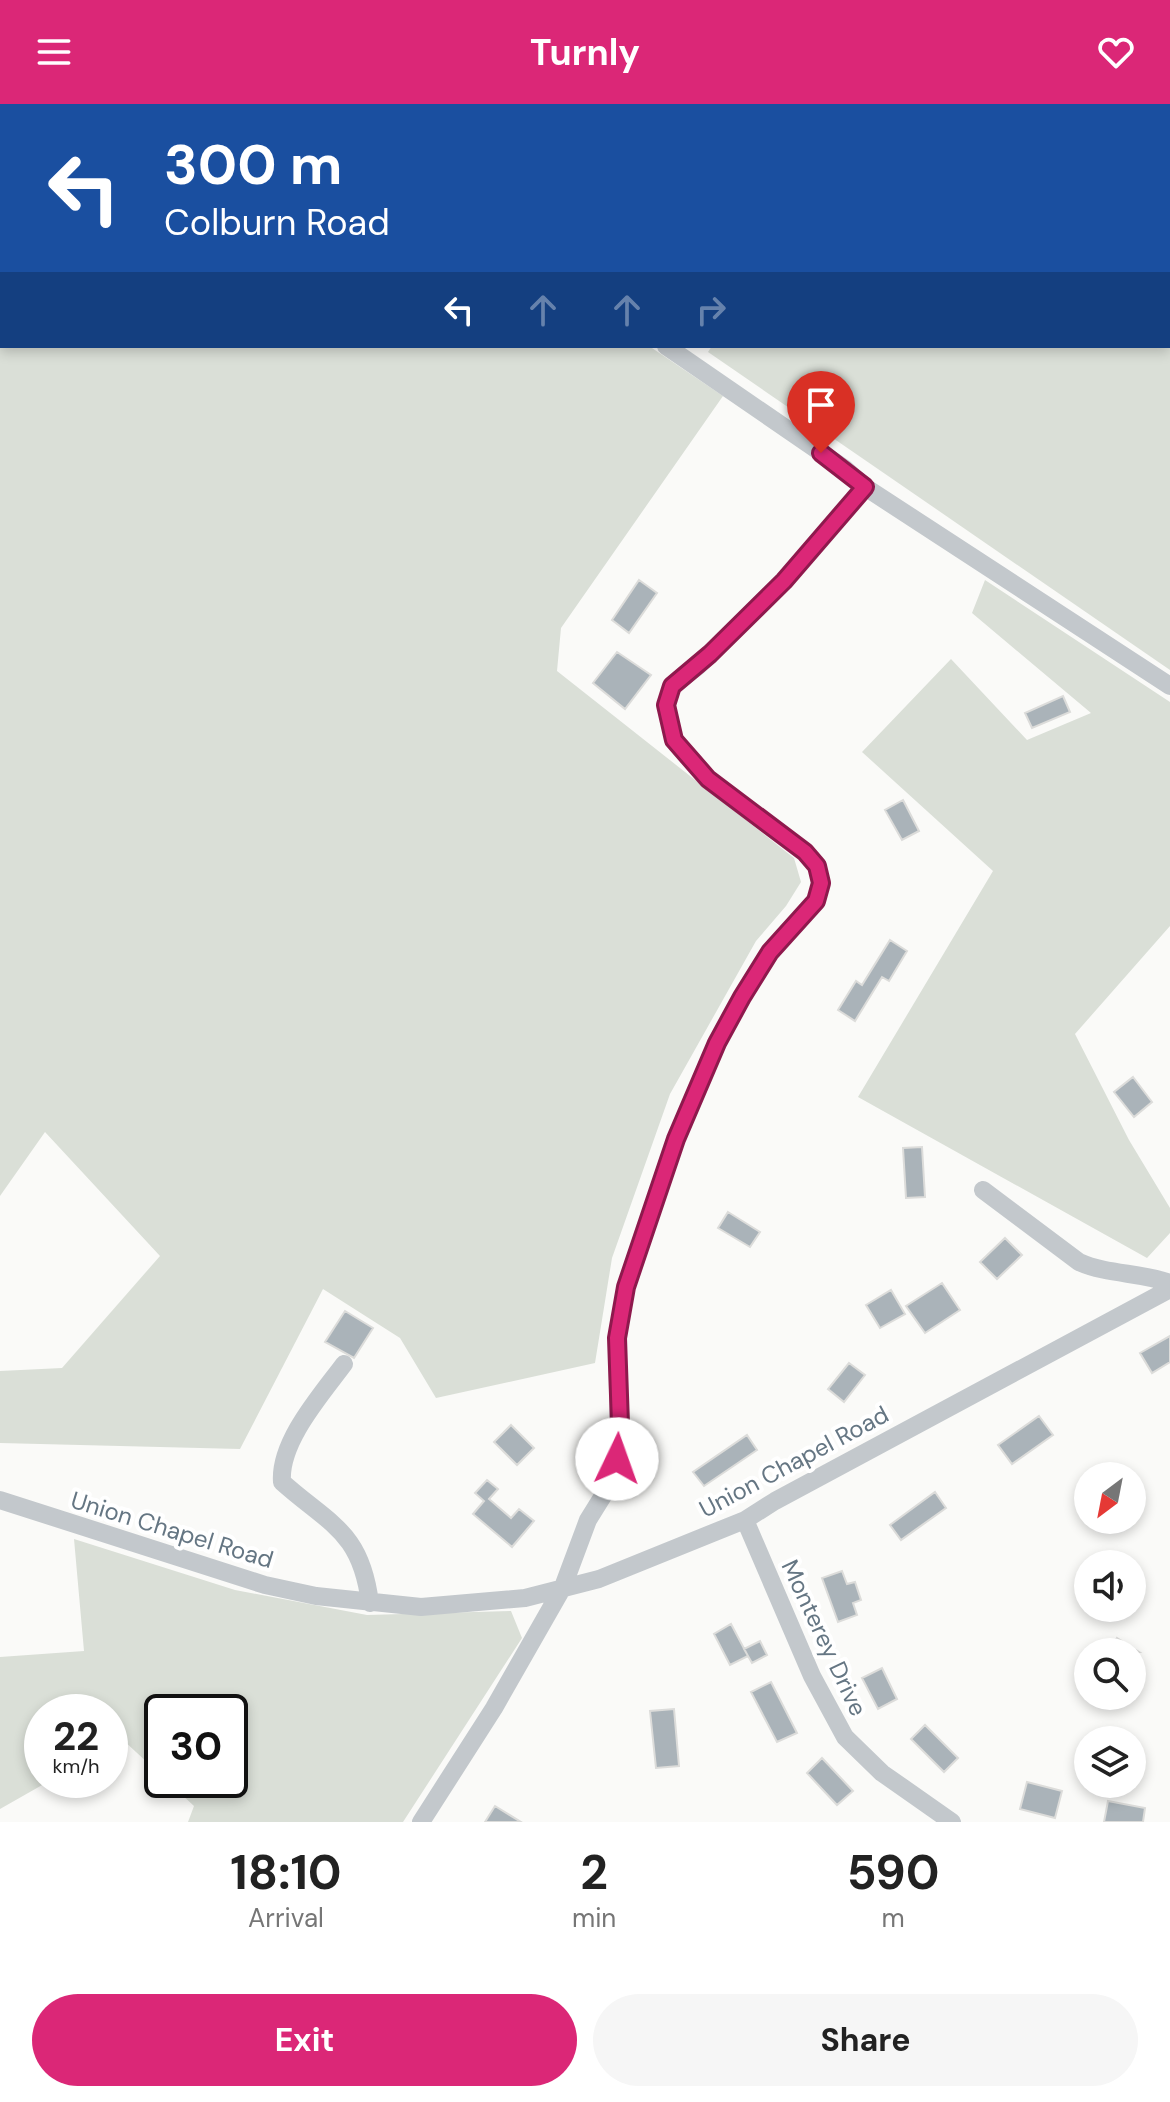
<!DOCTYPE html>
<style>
:root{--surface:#fff;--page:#f6f6f6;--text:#222;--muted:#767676;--accent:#db2777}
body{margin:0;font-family:"DM Sans",sans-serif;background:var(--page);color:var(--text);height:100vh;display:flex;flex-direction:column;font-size:30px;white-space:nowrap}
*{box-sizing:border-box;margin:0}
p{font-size:26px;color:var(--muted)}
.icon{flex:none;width:44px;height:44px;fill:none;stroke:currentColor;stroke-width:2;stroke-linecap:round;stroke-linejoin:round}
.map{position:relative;height:1718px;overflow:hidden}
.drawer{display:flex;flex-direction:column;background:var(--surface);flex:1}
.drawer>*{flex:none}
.banner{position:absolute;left:0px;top:0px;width:1170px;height:244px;box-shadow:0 4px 12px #0003;background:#1a4fa0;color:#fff;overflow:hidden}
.needle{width:52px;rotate:212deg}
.buttons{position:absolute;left:1074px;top:1358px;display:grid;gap:16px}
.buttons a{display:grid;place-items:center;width:72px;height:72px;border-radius:50%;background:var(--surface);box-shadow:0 4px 12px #0003;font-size:40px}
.speed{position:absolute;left:24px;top:1590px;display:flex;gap:16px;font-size:40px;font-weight:700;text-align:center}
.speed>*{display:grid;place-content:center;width:104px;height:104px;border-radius:50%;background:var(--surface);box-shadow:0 4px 12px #0003;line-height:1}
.speed small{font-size:20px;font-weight:400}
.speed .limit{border:4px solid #111;border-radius:12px;background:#fff;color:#111}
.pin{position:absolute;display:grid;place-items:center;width:68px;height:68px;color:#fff;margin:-82px -34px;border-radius:50% 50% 50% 0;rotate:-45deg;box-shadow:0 0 8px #0007}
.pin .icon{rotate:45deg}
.me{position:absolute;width:88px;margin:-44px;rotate:3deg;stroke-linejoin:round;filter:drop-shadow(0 0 6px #0008)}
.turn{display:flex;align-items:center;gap:28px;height:168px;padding:0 32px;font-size:36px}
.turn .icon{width:104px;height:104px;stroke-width:2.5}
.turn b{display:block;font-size:56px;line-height:68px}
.lanes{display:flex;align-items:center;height:76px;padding:0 32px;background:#0003;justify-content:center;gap:40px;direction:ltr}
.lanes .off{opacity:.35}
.eta{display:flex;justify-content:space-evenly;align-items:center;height:136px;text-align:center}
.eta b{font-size:48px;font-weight:700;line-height:56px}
.primary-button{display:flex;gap:16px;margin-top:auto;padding:16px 32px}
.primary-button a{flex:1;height:92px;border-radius:48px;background:var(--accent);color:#fff;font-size:32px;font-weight:700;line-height:92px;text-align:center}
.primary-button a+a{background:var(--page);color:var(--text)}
header{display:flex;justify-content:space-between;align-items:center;height:104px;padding:0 32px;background:var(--accent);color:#fff;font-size:36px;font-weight:700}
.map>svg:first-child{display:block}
.green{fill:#dadfd7}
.building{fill:#aab3b9;stroke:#dcdcda;stroke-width:2}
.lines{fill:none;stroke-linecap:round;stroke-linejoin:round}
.minor{stroke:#c3c8cc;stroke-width:18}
.route-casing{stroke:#8e194d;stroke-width:20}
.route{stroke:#db2777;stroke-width:14}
.labels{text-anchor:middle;stroke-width:8;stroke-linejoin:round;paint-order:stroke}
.street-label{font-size:24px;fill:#657683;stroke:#fff}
</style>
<header><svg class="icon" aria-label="menu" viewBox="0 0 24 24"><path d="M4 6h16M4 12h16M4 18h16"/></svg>Turnly<svg class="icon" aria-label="heart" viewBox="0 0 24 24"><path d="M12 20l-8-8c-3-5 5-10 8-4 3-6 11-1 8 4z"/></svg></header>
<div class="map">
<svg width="1170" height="1718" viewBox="0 0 1170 1718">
<rect width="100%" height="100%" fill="#fafaf8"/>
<path class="green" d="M0,0l104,2h-102v240h647l74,50 -162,232 -4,43 237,187 7,24 -15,24 -30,35 -86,153 -58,164 -17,105 -159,35 -36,-60 -77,-49 -83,160 -240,-6v-72l62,-3 98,-112 -115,-124 -45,64z
M525,0h645v566l-462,-318 4,-6h456v-240z
M985,476l185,122v224l-95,108 54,106 41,68v25l-23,25 -289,-161 135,-226 -131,-119 89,-93 76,81 64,-27 -119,-100z
M74,1435l161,51 132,25 144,-4 11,27 -119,184h-215l6,-16 -28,-26h64v-68h-68v64l-39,-36 -13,6v-34h-68v68h9l-51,29v-152l84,-6z"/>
<path class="building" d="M639,476l18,13 -28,40 -17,-13z
M617,548l34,23 -26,34 -32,-26z
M1063,592l7,16 -38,16 -7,-15z
M903,696l16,31 -17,9 -17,-30z
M890,836l17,11 -18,30 -7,-4 -27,44 -17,-11 18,-29 6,4z
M1133,973l19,25 -18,15 -20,-25z
M922,1043l3,50 -19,1 -3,-50z
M728,1108l32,20 -10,15 -32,-19z
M1005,1134l17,17 -25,24 -17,-17z
M942,1179l18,27 -35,23 -19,-27z
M891,1186l14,24 -25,14 -14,-23z
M345,1207l28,17 -19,30 -29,-16z
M1170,1232v26l-18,11 -12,-20z
M849,1259l16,12 -21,27 -16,-13z
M1039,1312l14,19 -41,29 -14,-19z
M511,1321l23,23 -17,17 -23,-23z
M747,1331l10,15 -53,36 -11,-14z
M487,1376l11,9 -9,10 22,19 8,-9 15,12 -22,26 -39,-33 11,-13 -9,-8z
M935,1388l11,16 -45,32 -11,-15z
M842,1467l5,13 8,-2 6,18 -8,3 4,12 -19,7 -16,-44z
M731,1520l17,32 -18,9 -16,-31z
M1117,1534l22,14h-31z
M760,1537l7,14 -15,8 -8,-14z
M882,1564l15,31 -19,10 -16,-31z
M771,1578l26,51 -20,9 -26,-50z
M674,1605l5,57 -23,2 -6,-57z
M925,1621l33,33 -14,14 -33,-33z
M822,1654l31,33 -16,14 -30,-32z
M1027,1678l35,9 -7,27 -35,-9z
M1108,1697l37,7 -2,14h-39z
M495,1702l26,16h-36z"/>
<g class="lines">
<path class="minor" d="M332,0l3,2
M666,242l179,123 20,18 305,199
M983,1086l96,72c29,13 61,10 91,21
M344,1260c-23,31 -65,78 -62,118 48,43 79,49 88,121
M0,1396l265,85 51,11 105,11 104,-9 74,-19 146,-59 30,-19 395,-212
M745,1416l67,156 33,61 37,36 70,49
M421,1718l73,-114 69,-121 25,-67 18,-29 7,-15 6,-34 -2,-104 9,-51 50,-148 41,-96 25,-46 28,-45 46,-51 5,-18 -4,-17 -12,-14 -97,-73 -34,-39 -8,-35 6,-19 26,-20 86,-85 81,-94"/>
</g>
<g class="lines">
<defs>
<path id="route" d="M617,1355l3,-35 -3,-86 9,-51 50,-148 41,-96 25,-46 28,-45 46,-51 5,-18 -4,-17 -12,-14 -97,-73 -34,-39 -8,-35 6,-19 38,-32 74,-73 81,-94 -44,-34"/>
</defs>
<use href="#route" class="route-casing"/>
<use href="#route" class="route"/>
</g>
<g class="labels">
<g class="street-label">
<text transform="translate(794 1358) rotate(-28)" y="8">Union Chapel Road</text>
<text transform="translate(172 1426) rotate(17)" y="8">Union Chapel Road</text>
<text transform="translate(824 1534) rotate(65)" y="8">Monterey Drive</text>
</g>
</g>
</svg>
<div class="buttons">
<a><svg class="needle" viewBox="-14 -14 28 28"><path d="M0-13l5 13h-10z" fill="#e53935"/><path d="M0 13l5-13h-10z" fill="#767676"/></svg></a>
<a><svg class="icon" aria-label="sound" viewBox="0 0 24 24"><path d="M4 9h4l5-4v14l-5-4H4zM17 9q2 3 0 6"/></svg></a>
<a><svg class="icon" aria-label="search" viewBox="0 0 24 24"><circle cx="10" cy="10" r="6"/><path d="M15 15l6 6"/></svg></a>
<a><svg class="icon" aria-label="layers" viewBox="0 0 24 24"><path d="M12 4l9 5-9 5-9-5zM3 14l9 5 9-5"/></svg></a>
</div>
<div class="speed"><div>22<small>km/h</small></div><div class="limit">30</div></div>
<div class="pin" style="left:821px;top:349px;background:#d93025"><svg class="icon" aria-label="arrive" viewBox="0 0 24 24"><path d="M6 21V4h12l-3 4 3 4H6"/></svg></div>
<svg class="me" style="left:617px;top:1355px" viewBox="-20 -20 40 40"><circle r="19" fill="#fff"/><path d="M0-13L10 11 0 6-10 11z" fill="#db2777"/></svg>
<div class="banner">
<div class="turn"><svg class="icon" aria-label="left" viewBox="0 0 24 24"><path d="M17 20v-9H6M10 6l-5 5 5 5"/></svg><div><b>300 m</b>Colburn Road</div></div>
<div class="lanes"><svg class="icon" aria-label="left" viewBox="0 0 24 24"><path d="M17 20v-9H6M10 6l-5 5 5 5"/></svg><svg class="icon off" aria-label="ahead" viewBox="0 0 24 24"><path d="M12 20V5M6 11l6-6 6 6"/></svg><svg class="icon off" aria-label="ahead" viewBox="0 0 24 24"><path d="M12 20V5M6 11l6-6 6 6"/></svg><svg class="icon off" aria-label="right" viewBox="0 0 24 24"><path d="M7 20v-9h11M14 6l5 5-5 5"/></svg></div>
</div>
</div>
<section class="drawer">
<div class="eta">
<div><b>18:10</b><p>Arrival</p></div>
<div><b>2</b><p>min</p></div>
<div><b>590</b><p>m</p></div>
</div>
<div class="primary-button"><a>Exit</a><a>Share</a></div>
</section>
